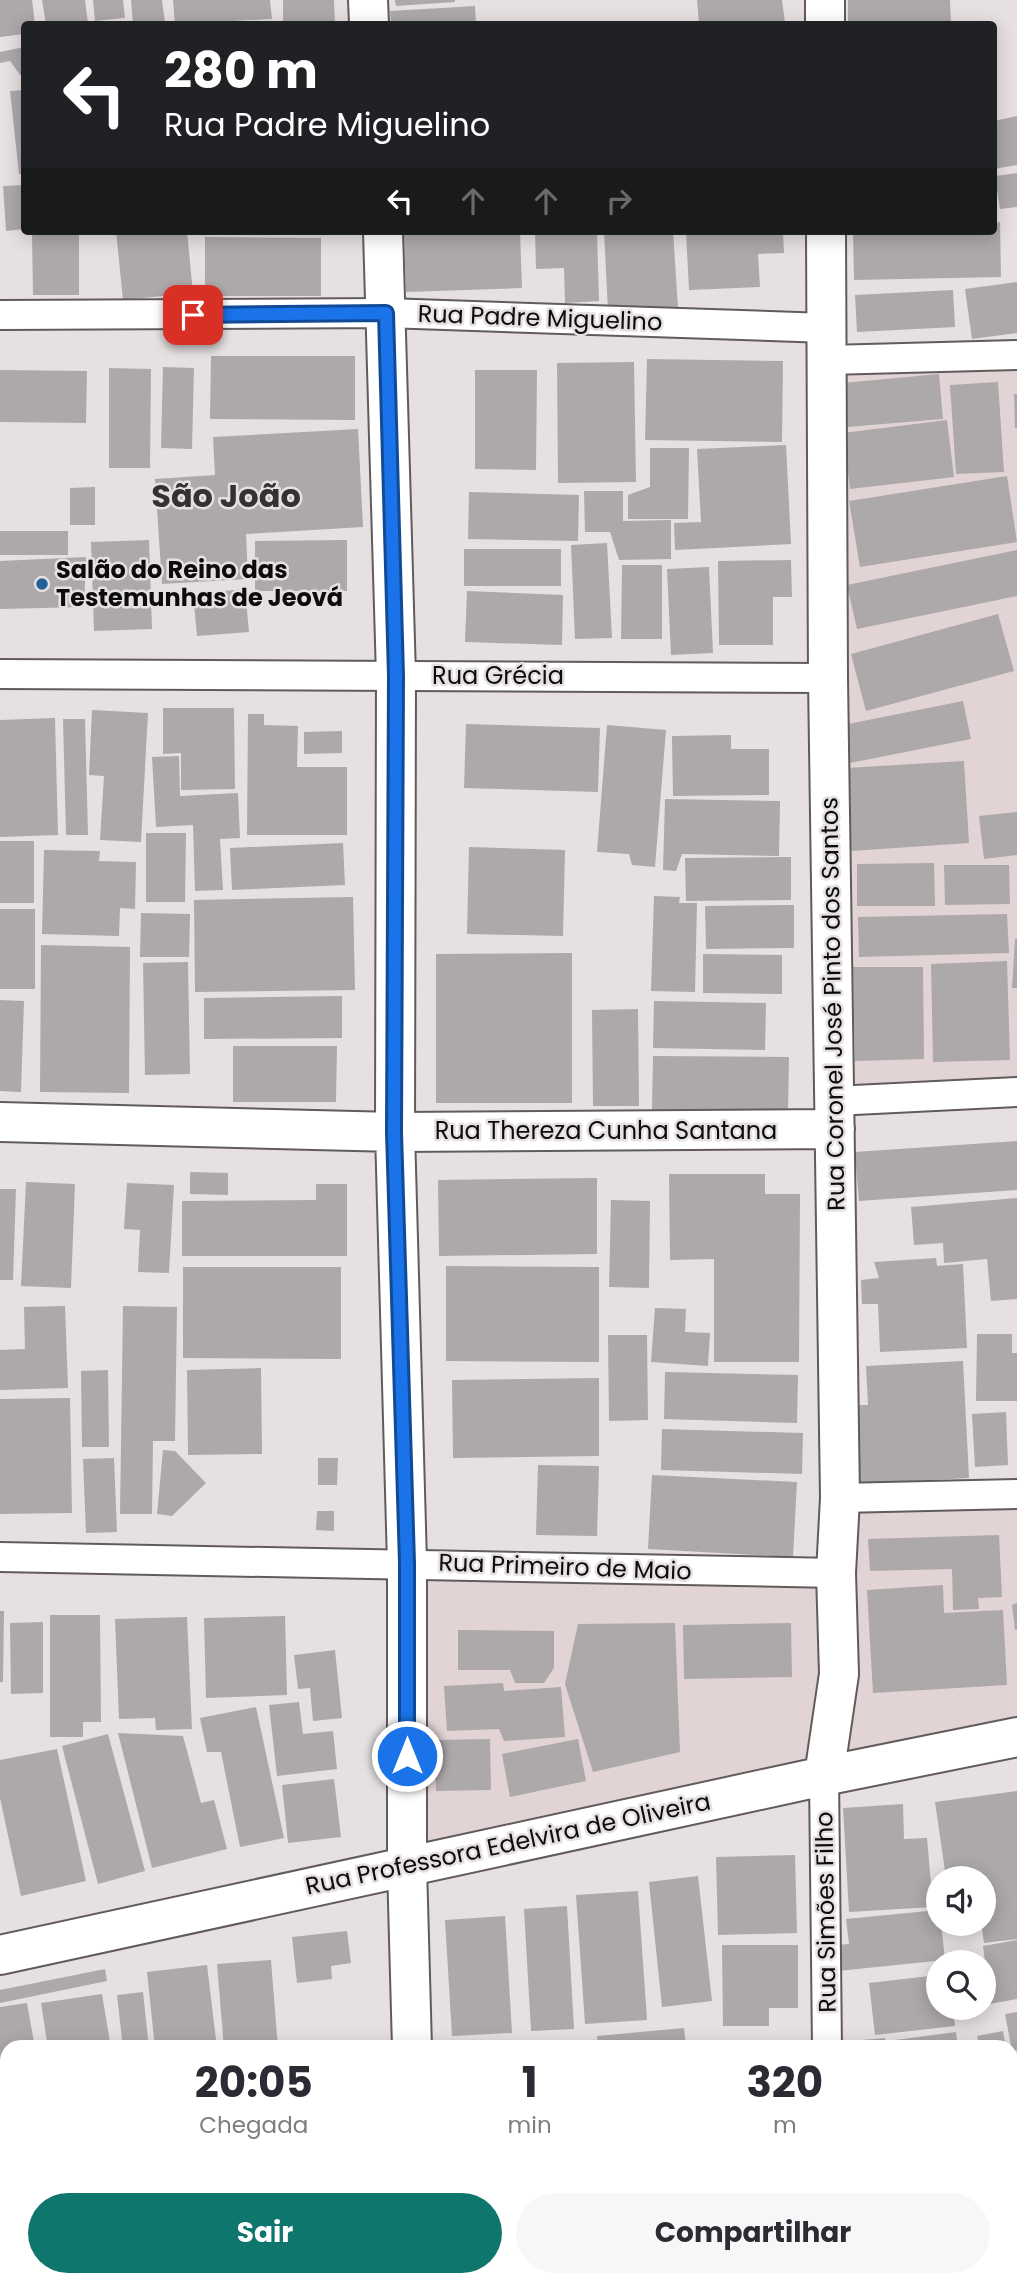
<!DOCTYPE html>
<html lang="pt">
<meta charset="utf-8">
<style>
:root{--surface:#fff;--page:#f7f7f7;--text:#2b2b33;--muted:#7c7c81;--accent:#0f766e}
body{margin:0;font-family:Poppins,sans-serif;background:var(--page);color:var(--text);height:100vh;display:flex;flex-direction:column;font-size:26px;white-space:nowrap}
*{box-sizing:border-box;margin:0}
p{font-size:23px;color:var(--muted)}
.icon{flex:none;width:38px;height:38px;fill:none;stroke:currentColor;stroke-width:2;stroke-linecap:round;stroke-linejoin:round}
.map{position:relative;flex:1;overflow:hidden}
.drawer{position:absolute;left:0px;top:2040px;width:1018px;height:247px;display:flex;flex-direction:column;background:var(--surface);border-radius:21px 21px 0 0;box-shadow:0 4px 18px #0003}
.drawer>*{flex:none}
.hud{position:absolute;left:21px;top:21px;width:976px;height:214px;border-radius:7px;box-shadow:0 4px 18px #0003;background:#202124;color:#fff;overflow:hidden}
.controls{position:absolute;left:926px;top:1866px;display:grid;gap:14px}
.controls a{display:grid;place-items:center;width:70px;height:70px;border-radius:50%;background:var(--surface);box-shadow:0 4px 18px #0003;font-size:35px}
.pin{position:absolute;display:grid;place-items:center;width:60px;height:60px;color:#fff;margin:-30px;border-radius:14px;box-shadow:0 4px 10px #0006}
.me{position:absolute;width:77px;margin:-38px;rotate:0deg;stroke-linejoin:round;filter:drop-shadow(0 0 5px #0008)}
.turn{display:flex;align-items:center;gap:24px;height:147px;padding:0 28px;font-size:32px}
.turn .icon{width:91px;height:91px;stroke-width:2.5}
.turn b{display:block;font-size:49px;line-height:60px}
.lanes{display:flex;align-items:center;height:66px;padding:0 28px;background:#0003;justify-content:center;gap:35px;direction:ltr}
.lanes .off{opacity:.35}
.eta{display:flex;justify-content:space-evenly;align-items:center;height:119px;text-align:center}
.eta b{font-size:42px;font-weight:700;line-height:49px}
.primary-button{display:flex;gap:14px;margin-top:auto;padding:14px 28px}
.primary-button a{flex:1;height:80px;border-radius:42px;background:var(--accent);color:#fff;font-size:28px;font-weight:700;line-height:80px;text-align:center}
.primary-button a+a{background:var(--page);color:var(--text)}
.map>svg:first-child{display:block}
.built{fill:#e2d3d5}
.building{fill:#ada8aa}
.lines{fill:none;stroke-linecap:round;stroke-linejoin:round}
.street-casing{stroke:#615b5c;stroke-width:32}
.secondary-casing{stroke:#615b5c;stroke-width:42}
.street{stroke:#fff;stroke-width:28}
.secondary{stroke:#fff;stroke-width:38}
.route-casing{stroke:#114b97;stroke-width:18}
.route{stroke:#1a73e8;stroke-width:12}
.poi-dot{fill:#216298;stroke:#e6e0e1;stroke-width:2.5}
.labels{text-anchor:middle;stroke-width:5;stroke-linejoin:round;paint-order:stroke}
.street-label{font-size:24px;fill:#0d0c0c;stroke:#e6e0e1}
.poi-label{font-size:24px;font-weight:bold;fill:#0d0c0c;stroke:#e6e0e1;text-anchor:start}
.district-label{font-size:32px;font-weight:bold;fill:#353031;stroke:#e6e0e1}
</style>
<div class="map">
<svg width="1017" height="2287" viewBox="0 0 1017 2287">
<rect width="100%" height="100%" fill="#e6e0e1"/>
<path class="built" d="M1017,366v714l-172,9 -10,-721z
M1017,1503v214l-170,40 4,-249z
M418,1573l402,14 -3,171 -392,90z"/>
<path class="building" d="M0,0h32l3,24h-11v10l-24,3z
M42,0h43l3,23 -42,1z
M93,0h30l2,18 -30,3z
M131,0h31l3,23 -32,1z
M173,0h97l2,19 -97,5z
M283,0h51l1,24h-52z
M395,0h60v2l-59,4z
M697,0h85l3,23 -86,1z
M848,0h102l1,24h-103z
M475,6l1,18h-85l-1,-13z
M24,47v27l-4,1 -10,-14 -10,2v-11z
M24,90v84h-5l-9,-83z
M1017,116v49l-23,4v-48z
M1017,173v34l-17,2 -5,-33z
M24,185v44l-18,2 -3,-45z
M1000,222l1,55 -147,3 -1,-49h141v-8z
M116,231h71l6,62 -70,7z
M404,231h116l2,57 -116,4z
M535,231h62l2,70 -34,2 -1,-35 -28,1z
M604,231h69l5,77 -70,3z
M686,231h97l1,22 -26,1 2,33 -71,3z
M32,234h47v61h-46z
M205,237l116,1v58h-116z
M1017,282v51l-45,6 -7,-50z
M953,290l2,37 -98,5 -2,-37z
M211,356h144v64l-145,-1z
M647,359l136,2 -1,81 -137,-2z
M634,362l2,120 -78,1 -1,-120z
M163,367l31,1 -2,81 -31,-1z
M109,368l42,1 -1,99h-41z
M0,370l87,1 -1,52 -86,-1z
M475,370h62l-1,100 -61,-1z
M939,374l4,45 -96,8 -4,-44z
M998,382l6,90 -48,2 -6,-89z
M1014,394h3v34h-2z
M947,420l7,57 -104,12 -7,-56z
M358,429l5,98 -117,7 2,45 -86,5 -7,-105 60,-4 -2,-38z
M786,445l5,99 -116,6 -1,-27 27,-1 -4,-73z
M650,448h39l-1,71h-60v-24l22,-8z
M1007,476l10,66 -157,25 -11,-66z
M95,487v38h-25v-37z
M584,491h39v30l48,-1v39l-52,1 -9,-28h-25z
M469,492l110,3 -1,46 -110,-2z
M0,531h68v24h-68z
M149,540l3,89 -58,2 -3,-89z
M347,540v51h-92v-50z
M607,543l5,95 -37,1 -4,-94z
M464,549h97v37h-97z
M1017,550v46l-160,33 -10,-44z
M86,557l-2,50 -84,2v-48z
M791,560l1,37h-19v48h-54l-1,-84z
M622,565h40v74h-41z
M709,567l4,86 -42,2 -4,-86z
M245,589l4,43 -52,4 -4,-42z
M467,591l96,4 -1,50 -97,-3z
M998,614l16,57 -148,40 -15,-57z
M963,701l8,38 -121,24 -7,-38z
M163,708h71l1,81 -54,1v-37l-18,1z
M92,710l56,3 -7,129 -41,-2 4,-64 -15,-1z
M248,714h16v11l34,1 -1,41h50v68h-100z
M55,718l3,117 -58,2v-117z
M63,719h22l3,116h-22z
M466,724l134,4 -2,64 -134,-4z
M607,725l59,5 -11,137 -23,-2 -3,-11 -32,-2z
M342,731v22l-38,1v-22z
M731,735v14h38v46l-96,1 -1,-60z
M179,756l1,40 58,-3 2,45 -20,1 3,51 -28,1 -2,-66 -37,2 -4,-70z
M964,761l5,82 -118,8 -5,-83z
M665,799l115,2 -1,55 -97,-2 -6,17 -13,-1z
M1017,812v43l-33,4 -5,-43z
M146,833h40l-1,69h-39z
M0,841h34v62h-34z
M343,843l2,42 -113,5 -2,-42z
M469,847l96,3 -2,86 -96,-2z
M44,850l56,1 -1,10 37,1 -1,47 -15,-1 -1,28 -77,-2z
M791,857v43l-105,1 -1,-43z
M934,863l1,43h-78v-42z
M944,865h65l1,39 -65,1z
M654,896l26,1 -1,6h18l-2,89 -44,-1z
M353,897l2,93 -160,2 -1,-92z
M794,905v43l-88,1 -1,-43z
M0,909h35v80h-35z
M141,913l49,1 -1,43h-49z
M1007,914l2,39 -150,4 -1,-40z
M1015,939h2v49h-5z
M41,945l89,2 -1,146 -89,-1z
M572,953v150h-136v-149z
M703,954l79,1v39l-79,-1z
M1007,961l3,99 -77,2 -2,-98z
M188,962l2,112 -45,1 -2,-112z
M853,967h70l1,92 -69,2z
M342,996v42l-138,1v-41z
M0,1000l24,1 -3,91 -21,-1z
M654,1001l112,2 -1,47 -112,-2z
M638,1009l1,97h-46l-1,-96z
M233,1046h104l-1,56h-103z
M653,1056l136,1 -1,54 -136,-1z
M1017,1141v49l-158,11 -4,-49z
M190,1172l38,1v22l-38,-1z
M669,1174h96v20h35l-1,168h-85v-103l-44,1z
M597,1178v76l-158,2 -1,-76z
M26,1182l49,2 -4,104 -50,-2z
M127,1183l47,2 -5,88 -31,-1 2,-42 -16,-1z
M316,1184h31v72h-165v-55l134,-1z
M0,1189h16l-3,91h-13z
M1017,1198v101l-26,2 -4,-42 -43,4 -1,-20 -29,2 -3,-38z
M611,1200l39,1 -1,87 -40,-1z
M936,1258l1,8 26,-2 4,84 -87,4 -2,-48h-16l-1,-24 18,-2 -5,-16z
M446,1266l153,1v95l-153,-1z
M183,1267h158v92l-158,-1z
M65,1306l3,82 -68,2v-40l25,-1 -1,-42z
M123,1306l54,1 -2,134h-22l-1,73h-32z
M655,1308l31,1 -1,23 25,1 -2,33 -57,-4z
M977,1334h35v19h5v48h-41z
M608,1335h39l1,85 -39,1z
M963,1361l6,117 -114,6 -4,-79h17l-2,-39z
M261,1368l1,86 -74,1 -1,-85z
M108,1370l1,77h-27l-1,-76z
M665,1372l133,3 -1,48 -133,-4z
M599,1378v78l-146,2 -1,-78z
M70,1398l2,115 -72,1v-115z
M1006,1412l2,53 -33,2 -3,-53z
M662,1429l141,4 -1,41 -141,-4z
M163,1450l12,1 31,32 -34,33 -15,-2z
M114,1458l3,74 -31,1 -3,-74z
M318,1458h20l-1,27h-19z
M538,1465l61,1 -2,70 -61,-1z
M652,1475l145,7 -4,75 -145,-8z
M317,1511h17v20l-18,-1z
M999,1535l3,62 -24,1 1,11 -26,1 -1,-41 -82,2 -2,-32z
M943,1585l1,28 59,-3 4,75 -134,8 -6,-103z
M1017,1603v27h-2l-3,-25z
M0,1611h4l-1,71h-3z
M50,1615h50l1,107h-18v15h-33z
M285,1616l2,79 -81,3 -2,-80z
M187,1617l5,112 -36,1 -1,-12 -36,1 -4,-100z
M43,1622v71l-32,1 -1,-71z
M675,1623l5,129 -87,20 -28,-88 13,-60z
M791,1623l1,54 -108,2 -1,-54z
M458,1630l96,1v37l-10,15h-29l-5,-13h-52z
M335,1650l7,68 -29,3 -3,-33 -12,1 -4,-34z
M503,1683l1,8 57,-4 4,50 -61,4 -5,-12 -52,2 -3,-45z
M299,1702l4,32 30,-3 4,38 -60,7 -8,-71z
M256,1707l28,131 -44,9 -19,-95h-14l-7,-34z
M118,1733l65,3 18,67 13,-3 13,49 -75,19z
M108,1734l37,137 -47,13 -36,-138z
M490,1739l1,51 -55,1 -1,-51z
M578,1739l8,42 -76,16 -8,-43z
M57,1749l29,132 -65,15 -21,-98v-38z
M334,1779l7,58 -53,6 -6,-58z
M1017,1791v148l-33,4 -3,-20h3v-45h-38l-11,-76z
M903,1804l1,35 23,-1 6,69 -84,5 -6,-104z
M795,1855l2,78 -79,2 -2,-78z
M698,1876l14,125 -50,6 -13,-125z
M638,1891l9,129 -62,4 -9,-129z
M567,1906l7,123 -43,2 -7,-122z
M938,1910v13h3l4,37 -107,11 -2,-26 13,-1 -3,-25z
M505,1916l7,117 -60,3 -7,-116z
M347,1931l4,32 -20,3 1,13 -35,4 -5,-46z
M1017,1940v59l-33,6v-43h1l-2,-16z
M722,1945h76v63h-29v18h-46z
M271,1960l7,88h-54l-7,-84z
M207,1965l10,83h-62l-8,-76z
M105,1969l2,12 -107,22v-13z
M938,1975v32h15l2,19 -80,9 -6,-52z
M143,1992l6,56h-26l-6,-53z
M102,1994l9,54h-63l-7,-45z
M27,2003l8,45h-28l-1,101 -6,-33v-109z
M1017,2012v38l-5,1 -7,-37z
M684,2028l2,20h-88l-1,-12z
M1003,2031l3,17h-26l-3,-12z
M956,2032l2,16h-62l-1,-8z
M885,2038l1,10h-35l-1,-7z
M712,2043l74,2v3h-74z
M1012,2085l5,21 -5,1z
M7,2161v119h27l1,7h-35v-125z
M1012,2218h5v69h-51v-7h46z
M440,2280h42l1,7h-42z
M486,2280h54v7h-53z
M557,2280h82l1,7h-82z
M655,2280h54l1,7h-54z
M722,2280h71v7h-70z
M857,2280h67v7h-67z"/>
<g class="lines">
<defs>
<path id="street" d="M0,315l386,-2 441,15
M828,360l189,-5
M0,674l828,4
M834,1101l183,-9
M840,1498l177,-4
M0,1557l836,16
M824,1776l3,272
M1012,2156l5,-1
M831,2280l1,7
M221,2287l38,-7"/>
<path id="secondary" d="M368,0l1,24
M825,0v24
M383,231l13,445 -1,456 12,431v303l5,182
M0,1122l395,10 440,-3
M824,1776l15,-102 -3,-101 4,-75 -12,-820 -2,-447
M0,1955l824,-179 193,-39
M418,2280v7"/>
</defs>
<use href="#street" class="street-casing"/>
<use href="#secondary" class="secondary-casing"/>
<use href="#street" class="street"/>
<use href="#secondary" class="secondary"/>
</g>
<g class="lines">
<defs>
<path id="route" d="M193,315l193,-2 10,363 -2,456 13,431v193"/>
</defs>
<use href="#route" class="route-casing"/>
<use href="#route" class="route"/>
</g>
<circle class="poi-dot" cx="42" cy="584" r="7"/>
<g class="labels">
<g class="street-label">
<text transform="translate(540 318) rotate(2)" y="8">Rua Padre Miguelino</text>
<text x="498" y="684">Rua Grécia</text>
<text transform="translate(833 1004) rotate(-91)" y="8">Rua Coronel José Pinto dos Santos</text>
<text x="606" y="1139">Rua Thereza Cunha Santana</text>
<text transform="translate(565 1567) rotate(2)" y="8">Rua Primeiro de Maio</text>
<text transform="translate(508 1844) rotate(-12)" y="8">Rua Professora Edelvira de Oliveira</text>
<text transform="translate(826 1912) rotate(-91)" y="8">Rua Simões Filho</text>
</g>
<g class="poi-label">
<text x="56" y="578">Salão do Reino das<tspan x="56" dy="28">Testemunhas de Jeová</tspan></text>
</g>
<g class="district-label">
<text x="226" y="507">São João</text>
</g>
</g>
</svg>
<div class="controls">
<a><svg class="icon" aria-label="sound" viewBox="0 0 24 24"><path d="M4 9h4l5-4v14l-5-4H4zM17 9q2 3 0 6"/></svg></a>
<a><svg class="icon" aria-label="search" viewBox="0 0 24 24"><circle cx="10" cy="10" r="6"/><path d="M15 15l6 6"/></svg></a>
</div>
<div class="pin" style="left:193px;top:315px;background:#d93025"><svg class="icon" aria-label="arrive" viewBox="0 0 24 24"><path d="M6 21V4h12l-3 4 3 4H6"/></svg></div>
<svg class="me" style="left:407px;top:1756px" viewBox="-20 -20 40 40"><circle r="17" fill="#1a73e8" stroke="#fff" stroke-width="3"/><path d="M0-11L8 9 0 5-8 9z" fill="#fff"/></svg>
<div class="hud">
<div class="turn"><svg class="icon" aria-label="left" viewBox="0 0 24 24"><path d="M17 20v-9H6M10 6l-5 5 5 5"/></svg><div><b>280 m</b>Rua Padre Miguelino</div></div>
<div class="lanes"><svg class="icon" aria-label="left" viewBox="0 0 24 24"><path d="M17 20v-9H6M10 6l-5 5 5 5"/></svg><svg class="icon off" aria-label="ahead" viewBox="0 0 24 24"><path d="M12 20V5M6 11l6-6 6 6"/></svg><svg class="icon off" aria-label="ahead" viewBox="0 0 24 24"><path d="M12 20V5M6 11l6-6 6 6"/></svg><svg class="icon off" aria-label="right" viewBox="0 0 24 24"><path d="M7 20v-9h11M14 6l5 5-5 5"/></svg></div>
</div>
<section class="drawer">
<div class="eta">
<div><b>20:05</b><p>Chegada</p></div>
<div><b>1</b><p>min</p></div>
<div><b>320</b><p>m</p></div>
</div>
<div class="primary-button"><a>Sair</a><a>Compartilhar</a></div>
</section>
</div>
